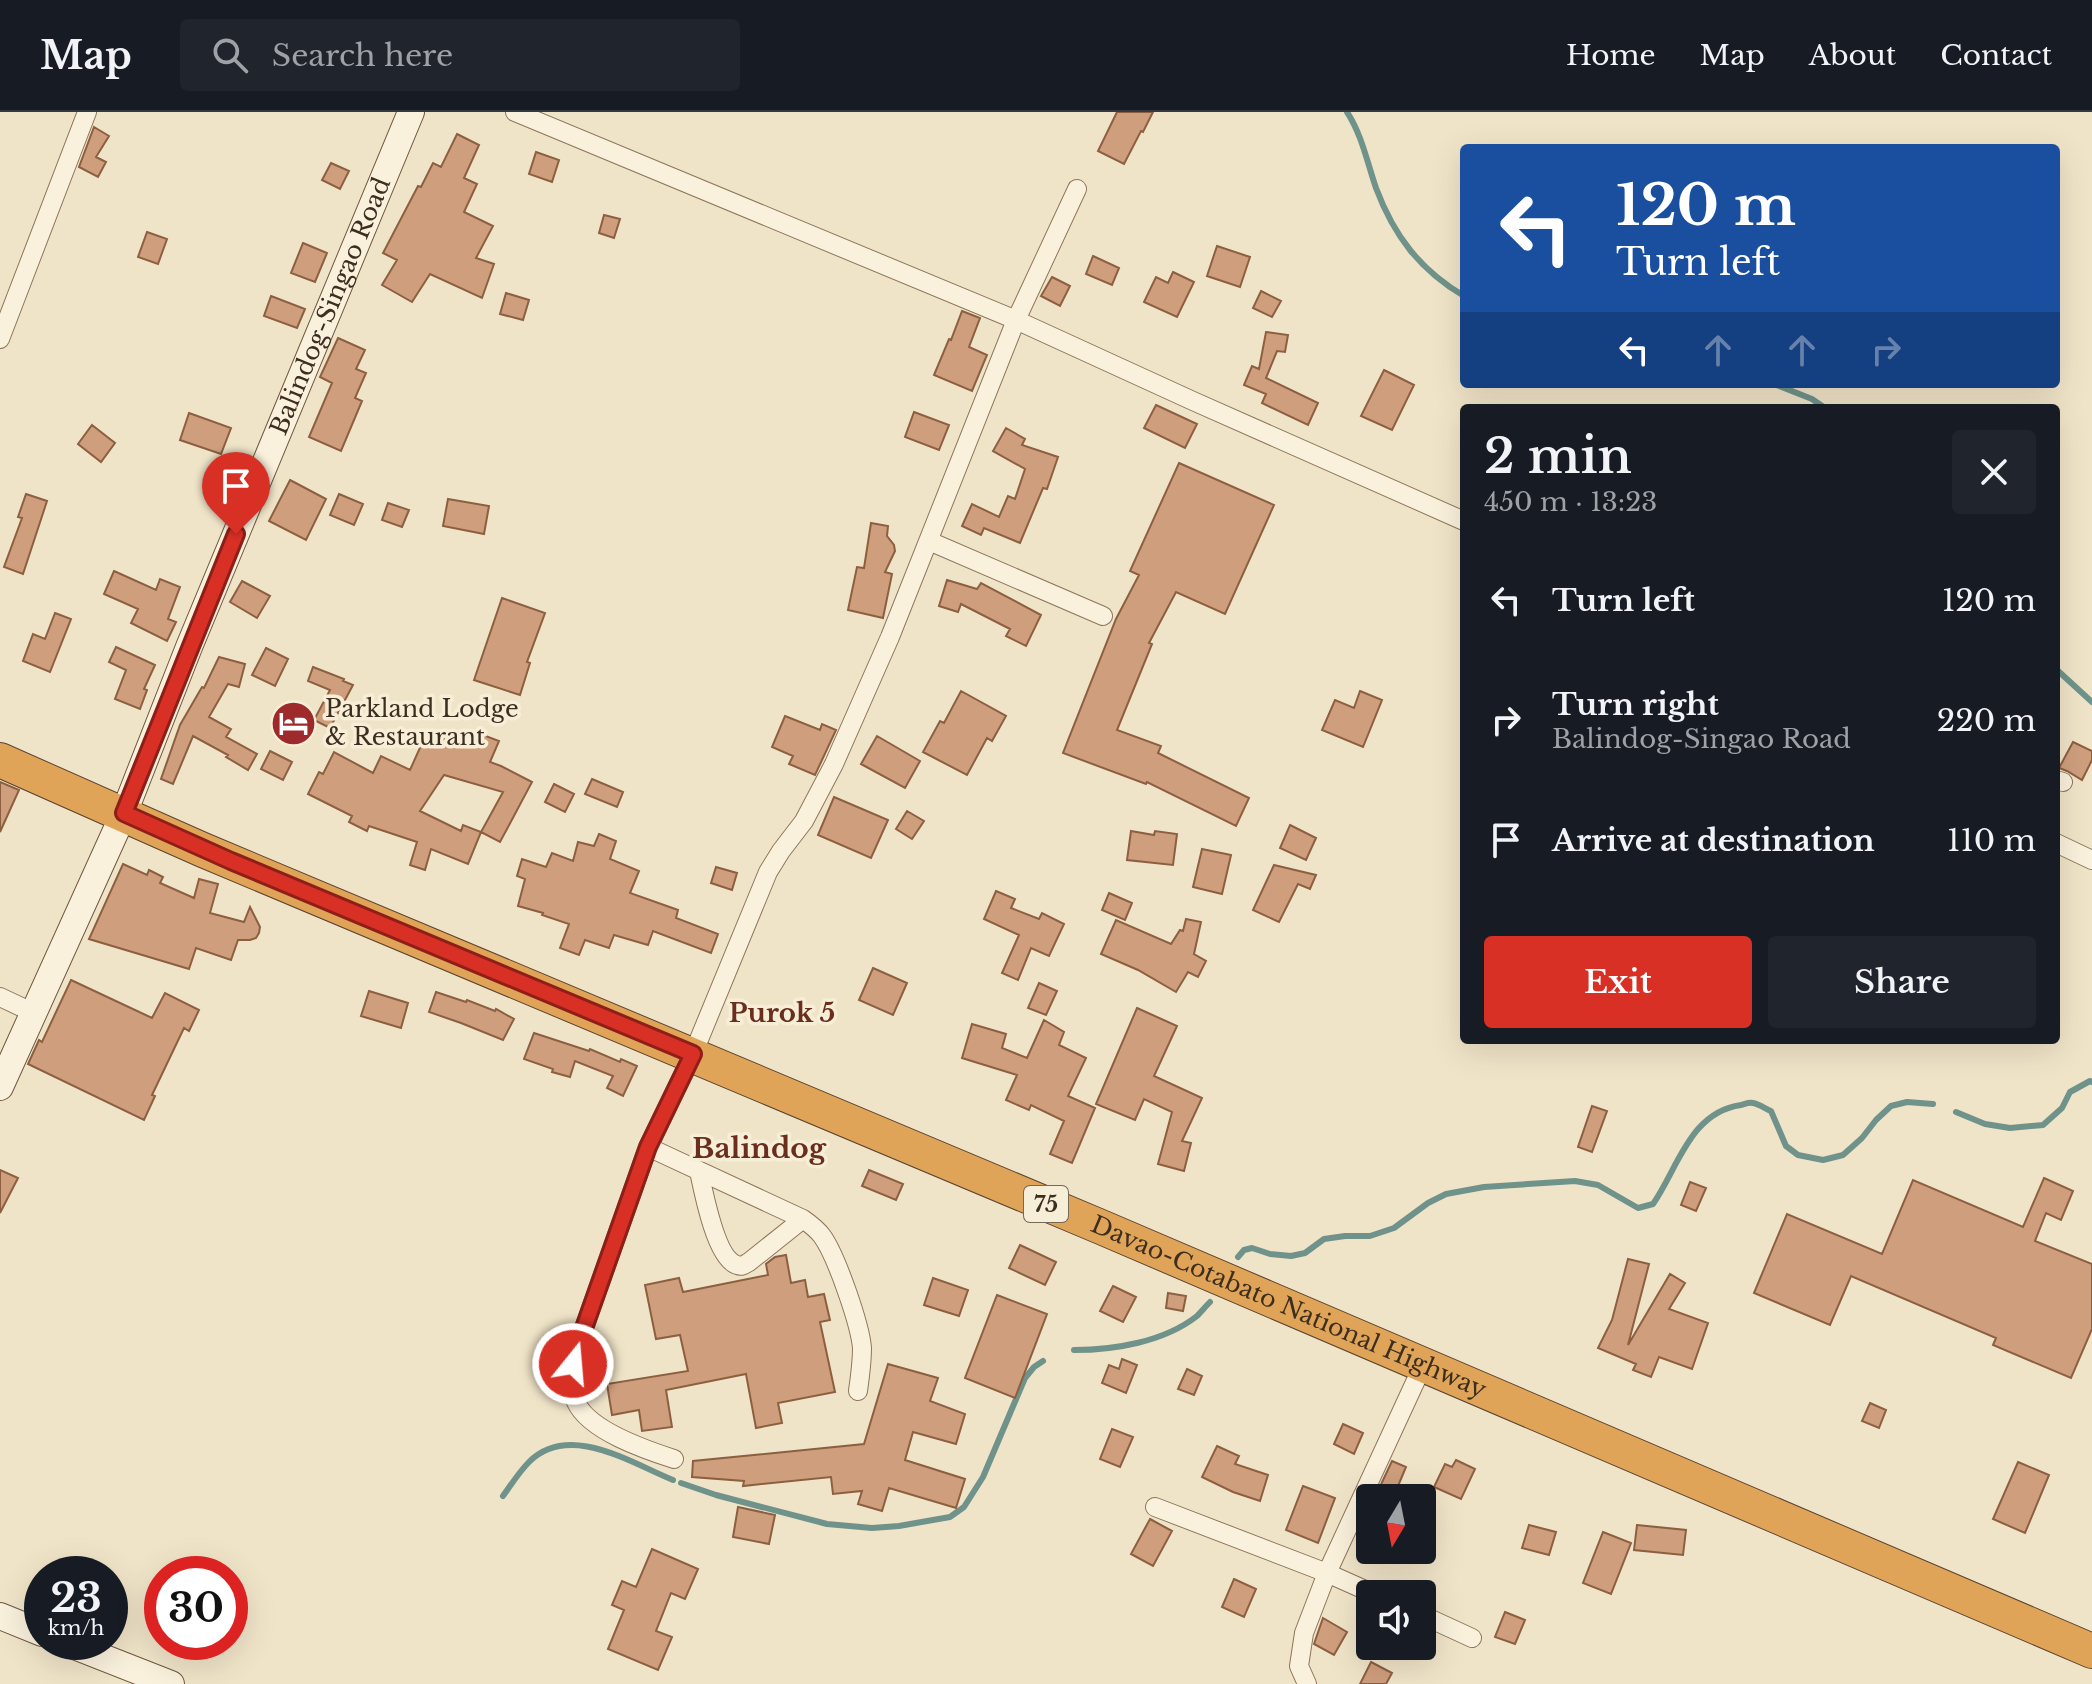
<!DOCTYPE html>
<meta charset="utf-8">
<style>
:root{--surface:#171b24;--page:#20242c;--text:#f1f3f6;--muted:#9ea1a6;--line:#363941;--accent:#d93025}
body{margin:0;font-family:"Libre Baskerville",serif;background:var(--page);color:var(--text);height:100vh;display:flex;flex-direction:column;font-size:30px;white-space:nowrap}
*{box-sizing:border-box;margin:0}
p{font-size:26px;color:var(--muted)}
.icon{flex:none;width:44px;height:44px;fill:none;stroke:currentColor;stroke-width:2;stroke-linecap:round;stroke-linejoin:round}
.map{position:relative;flex:1;overflow:hidden}
.side{position:absolute;left:1460px;top:292px;width:600px;height:640px;display:flex;flex-direction:column;background:var(--surface);border-radius:8px;box-shadow:0 8px 32px #0002}
.side>*{flex:none}
.banner{position:absolute;left:1460px;top:32px;width:600px;height:244px;border-radius:8px;box-shadow:0 8px 32px #0002;background:#1a4fa0;color:#fff;overflow:hidden}
.needle{width:52px;rotate:190deg}
.tools{position:absolute;left:1356px;top:1372px;display:grid;gap:16px}
.tools a{display:grid;place-items:center;width:80px;height:80px;border-radius:8px;background:var(--surface);box-shadow:0 8px 32px #0002;font-size:40px}
.speed{position:absolute;left:24px;top:1444px;display:flex;gap:16px;font-size:40px;font-weight:700;text-align:center}
.speed>*{display:grid;place-content:center;width:104px;height:104px;border-radius:50%;background:var(--surface);box-shadow:0 8px 32px #0002;line-height:1}
.speed small{font-size:20px;font-weight:400}
.speed .limit{border:12px solid #d22;background:#fff;color:#111}
.pin{position:absolute;display:grid;place-items:center;width:68px;height:68px;color:#fff;margin:-82px -34px;border-radius:50% 50% 50% 0;rotate:-45deg;box-shadow:0 0 8px #0007}
.pin .icon{rotate:45deg}
.me{position:absolute;width:88px;margin:-44px;rotate:17deg;stroke-linejoin:round;filter:drop-shadow(0 0 6px #0008)}
.turn{display:flex;align-items:center;gap:28px;height:168px;padding:0 24px;font-size:36px}
.turn .icon{width:104px;height:104px;stroke-width:2.5}
.turn b{display:block;font-size:56px;line-height:68px}
.lanes{display:flex;align-items:center;height:76px;padding:0 24px;background:#0003;justify-content:center;gap:40px;direction:ltr}
.lanes .off{opacity:.35}
.round{display:grid;place-items:center;flex:none;width:84px;height:84px;border-radius:8px;background:var(--page)}
.overview{display:flex;align-items:center;justify-content:space-between;height:136px;padding:0 24px}
h1{font-size:48px;font-weight:600;line-height:60px}
.button{display:flex;gap:16px;margin-top:auto;padding:16px 24px}
.button a{flex:1;height:92px;border-radius:8px;background:var(--accent);color:#fff;font-size:32px;font-weight:600;line-height:92px;text-align:center}
.button a+a{background:var(--page);color:var(--text)}
ul{padding:0;list-style:none}
li{display:flex;align-items:center;gap:24px;height:120px;padding:0 24px}
li div{flex:1}
li b{display:block;font-size:30px}
li em{font-style:normal}
header{display:flex;align-items:center;gap:48px;box-sizing:border-box;height:112px;padding:0 40px;background:var(--surface);border-bottom:2px solid var(--line)}
header strong{font-size:38px}
nav{display:flex;gap:44px;margin-inline-start:auto;font-size:28px}
.search{width:560px;height:72px;background:var(--page);display:flex;align-items:center;gap:20px;box-sizing:border-box;padding:0 28px;border-radius:8px;color:var(--muted);font-size:30px}
.map>svg:first-child{display:block}
.lines{fill:none;stroke-linecap:round;stroke-linejoin:round}
.stream{stroke:#6f938a;stroke-width:6}
.building{fill:#cf9f7d;stroke:#8d5f41;stroke-width:2}
.street-casing{stroke:#8d765c;stroke-width:20}
.secondary-casing{stroke:#6f573f;stroke-width:28}
.highway-casing{stroke:#5b4430;stroke-width:36}
.street{stroke:#faf1dc;stroke-width:18}
.secondary{stroke:#faf1dc;stroke-width:26}
.highway{stroke:#e0a458;stroke-width:34}
.route-casing{stroke:#8d1f18;stroke-width:20}
.route{stroke:#d93025;stroke-width:14}
.labels{text-anchor:middle;stroke-width:7;stroke-linejoin:round;paint-order:stroke}
.shield{fill:#f7eed8;stroke:#756857;stroke-width:2}
.shield-label{font-size:22px;font-weight:bold;fill:#3d2e20}
.street-label{font-size:24px;fill:#3d2e20;stroke:#f7eed8}
.poi-label{font-size:24px;fill:#3d2e20;stroke:#f7eed8;text-anchor:start}
.neighbourhood-label{font-size:26px;font-weight:bold;fill:#6b2e1e;stroke:#f7eed8}
.quarter-label{font-size:28px;font-weight:bold;fill:#6b2e1e;stroke:#f7eed8}
</style>
<header>
<strong>Map</strong>
<div class="search"><svg class="icon" aria-label="search" viewBox="0 0 24 24"><circle cx="10" cy="10" r="6"/><path d="M15 15l6 6"/></svg>Search here</div>
<nav><a>Home</a><a>Map</a><a>About</a><a>Contact</a></nav>
</header>
<div class="map">
<svg width="2092" height="1572" viewBox="0 0 2092 1572">
<rect width="100%" height="100%" fill="#f0e4c8"/>
<g class="lines">
<path class="stream" d="M1347,0c15,23 20,50 29,76 18,48 44,82 88,108
M1774,272l38,15 13,9
M2056,557l36,33
M1956,1000l29,12 25,4 33,-3 19,-17 8,-16 20,-11 2,1
M1238,1145l6,-7 8,-2 18,6 21,2 14,-3 19,-14 21,-3h25l24,-8 34,-25 18,-9 38,-7 91,-6 23,4 40,23 15,-4c25,-36 37,-92 88,-99 4,-1 8,-3 12,-2 6,1 13,6 18,8l15,35 12,9 25,5 20,-5 19,-17 14,-18 15,-14 16,-4 26,2
M1074,1238c40,0 90,-8 123,-34 4,-4 9,-10 13,-14
M681,1371l35,12 111,29 45,4 27,-2 51,-9 14,-10 19,-30 42,-99 9,-11 9,-6
M503,1384c8,-11 16,-24 26,-34 40,-40 102,1 144,18"/>
</g>
<path class="building" d="M1117,0h36l-10,20 -2,-1 -17,33 -26,-13z
M94,15l15,9 -13,21 10,5 -8,15 -19,-10z
M457,22l22,11 -15,33 13,6 -13,28 29,14 -17,32 18,6 -12,34 -52,-24 -18,28 -30,-17 15,-25 -14,-7 35,-67 3,1 12,-24 8,4z
M536,40l23,8 -7,22 -23,-8z
M331,51l18,8 -9,18 -18,-9z
M604,103l16,4 -6,19 -15,-5z
M147,120l20,7 -9,25 -20,-7z
M303,131l24,10 -12,29 -24,-9z
M1217,134l33,11 -10,30 -33,-11z
M1093,144l26,12 -7,17 -26,-11z
M1173,160l21,10 -17,35 -33,-15 12,-25 12,6z
M1052,165l18,9 -10,20 -19,-10z
M1261,179l20,10 -9,16 -19,-9z
M506,181l23,7 -6,20 -23,-6z
M271,184l34,13 -8,19 -33,-12z
M962,199l18,7 -11,29 18,8 -15,36 -38,-16 15,-36 2,1z
M1266,220l22,3 -3,17 -8,-1 -11,27 52,25 -10,22 -46,-22 4,-9 -22,-9 8,-19 7,3z
M338,226l27,12 -9,19 10,4 -11,25 7,3 -21,50 -32,-14 23,-54 -12,-6z
M1384,258l30,15 -22,45 -31,-14z
M1156,293l41,19 -12,24 -41,-20z
M914,300l35,13 -10,25 -34,-13z
M189,301l42,15 -10,26 -41,-14z
M92,313l23,18 -14,19 -23,-18z
M1006,316l19,11 -3,6 36,12 -11,32 -4,-1 -23,55 -36,-15 -3,7 -19,-9 10,-22 27,13 9,-21 7,3 10,-30 -32,-18z
M1179,351l95,42 -49,109 -49,-22 -27,51 3,1 -35,86 44,16 -3,7 91,45 -13,28 -89,-44 -1,2 -83,-31 53,-134 23,-44 -9,-4z
M290,368l36,19 -20,41 -37,-19z
M26,382l21,7 -24,73 -19,-7 18,-49 -4,-1z
M339,382l24,10 -9,21 -24,-10z
M448,387l41,7 -5,28 -41,-8z
M388,391l21,7 -7,17 -20,-7z
M871,411l17,3 -1,10 7,9 1,6 -10,21 7,2 -9,44 -35,-8 9,-43 7,1z
M114,459l42,19 4,-11 20,8 -12,32 8,3 -9,19 -36,-18 7,-14 -34,-15z
M947,468l30,9 4,-6 60,32 -15,31 -20,-10 4,-7 -49,-25 -3,8 -19,-6z
M242,469l28,15 -13,22 -27,-16z
M502,486l43,15 -18,49 3,1 -10,32 -46,-15z
M55,501l16,6 -21,53 -27,-11 10,-27 12,5z
M116,535l39,18 -11,24 3,1 -7,19 -25,-10 11,-29 -17,-8z
M266,536l22,11 -13,27 -23,-11z
M219,545l26,7 -6,23 -11,-3 -19,33 22,12 -5,8 31,17 -9,16 -22,-13 2,-2 -35,-19 -20,48 -12,-5 19,-54 22,-38 2,1z
M313,555l31,12 -1,2 10,4 -23,43 -16,-8 16,-30 -22,-9z
M961,579l45,25 -14,25 -5,-3 -20,37 -44,-23 17,-31 4,2z
M1360,579l22,9 -19,47 -41,-17 13,-30 19,8z
M785,604l35,14 2,-6 14,6 -21,45 -26,-11 4,-8 -21,-9z
M470,618l29,11 -9,21 11,4 31,16 -32,60 -19,-10 22,-40 -59,-17 -24,36 41,20 2,-6 18,7 -13,32 -37,-15 -6,21 -15,-5 7,-23 -48,-16 -2,5 -18,-9 3,-6 -44,-22 11,-22 4,2 11,-22 39,21 8,-17 29,14 17,-38 36,15z
M877,624l43,25 -15,27 -44,-24z
M2073,630l19,9v9l-10,20 -15,-9 -8,-3z
M270,639l22,11 -9,18 -22,-11z
M592,667l31,13 -6,15 -32,-13z
M0,670l19,8 -19,42z
M554,672l20,10 -9,18 -20,-10z
M834,685l54,23 -17,38 -53,-23z
M907,699l17,10 -12,18 -16,-10z
M1290,713l26,13 -10,22 -26,-12z
M1131,719l23,4 1,-4 22,3 -4,31 -46,-5z
M599,722l17,7 -6,18 29,12 -9,22 48,17 -2,8 42,16 -7,19 -58,-22 -5,14 -34,-10 -5,13 -24,-8 -6,15 -19,-7 9,-24 -27,-9 1,-2 -25,-7 7,-27 -8,-3 5,-17 24,8 6,-14 21,8 5,-19 16,4z
M1202,737l29,6 -9,39 -29,-7z
M123,752l24,11 2,-5 14,7 -3,6 34,15 5,-19 19,5 -8,29 34,9 6,-15 10,20 -1,6 -3,5 -6,2h-12l-7,20 -35,-12 -7,21 -100,-30z
M1274,753l42,10 -6,14 -12,-5 -19,38 -26,-12z
M716,755l21,6 -5,17 -21,-7z
M996,779l19,8 -4,9 28,11 3,-6 22,11 -15,32 -18,-8 -13,32 -16,-7 17,-38 -35,-16z
M1109,781l23,10 -7,17 -23,-10z
M1186,807l15,3 -7,32 12,7 -8,16 -10,-5 -12,20 -38,-22 -37,-16 15,-34 55,24 9,-14 3,1z
M873,856l34,15 -14,32 -34,-15z
M71,868l81,38 13,-25 34,17 -10,21 -5,-3 -32,67 3,1 -11,24 -116,-56 11,-24 3,2z
M1039,871l18,8 -11,24 -18,-7z
M369,879l39,12 -7,25 -40,-12z
M436,880l30,10 1,-2 28,11 1,-2 18,10 -11,21 -42,-17 -32,-11z
M1137,896l40,18 -23,50 48,22 -20,43 9,2 -7,28 -26,-7 14,-52 -28,-13 -9,21 -39,-16z
M1044,908l20,12 -5,13 27,13 -18,38 27,12 -23,55 -22,-9 14,-33 -33,-16 -2,5 -23,-10 11,-25 -55,-17 10,-34 34,10 -4,14 25,10z
M534,921l55,18 1,-2 30,13 1,-3 16,7 -14,30 -16,-8 6,-12 -38,-15 -5,16 -18,-5 1,-3 -29,-10z
M1592,994l15,5 -15,41 -14,-5z
M0,1058l18,8 -18,35z
M869,1058l34,14 -7,16 -34,-14z
M2044,1066l29,13 -12,29 -15,-7 -11,28 57,23v65l-21,49 -78,-33 3,-7 -145,-62 -21,49 -76,-32 33,-79 95,40 31,-74 110,47z
M1690,1070l16,6 -10,23 -15,-6z
M1020,1133l36,17 -11,23 -36,-17z
M786,1143l5,28 14,-3 3,17 16,-3 6,26 -10,2 15,70 -57,11 4,20 -26,5 -10,-54 -80,16 6,37 -30,4 -3,-21 -27,5 -5,-31 81,-13 -8,-36 -24,4 -11,-54 34,-7 4,14 85,-17 -2,-11 9,-7z
M1628,1147l21,5 -21,81 42,-71 15,9 -16,26 39,14 -16,46 -33,-12 -8,20 -18,-7 3,-6 -38,-16 14,-28z
M933,1166l35,12 -9,26 -35,-11z
M1113,1174l23,11 -13,25 -23,-11z
M1168,1181l18,3 -3,15 -17,-3z
M997,1183l50,19 -32,84 -50,-20z
M1122,1247l15,6 -11,28 -24,-10 7,-18 10,4z
M888,1252l50,14 -8,23 35,13 -9,30 -43,-12 -8,28 60,19 -9,29 -67,-20 -7,23 -24,-7 4,-13 -29,3 -2,-17 -88,9 1,-5 -52,-4 1,-16 171,-17z
M1187,1257l15,7 -8,19 -16,-6z
M1870,1291l16,7 -7,18 -17,-7z
M1343,1312l20,9 -9,21 -20,-10z
M1112,1317l21,8 -13,30 -20,-8z
M1217,1334l22,10 -4,8 33,11 -8,26 -27,-9 -31,-15z
M1456,1348l19,9 -14,30 -27,-12 11,-23 7,3z
M1392,1349l14,6 -13,31h-11l-6,-3z
M2018,1350l31,13 -24,58 -32,-14z
M1303,1374l32,12 -17,45 -32,-13z
M738,1395l37,8 -6,29 -36,-7z
M1150,1407l22,12 -19,35 -22,-12z
M1529,1413l27,7 -7,23 -27,-7z
M1637,1413l49,5 -3,25 -49,-5z
M1603,1420l28,11 -20,51 -28,-11z
M652,1437l46,20 -13,30 -14,-6 -15,38 16,6 -14,33 -50,-21 16,-39 -12,-5 10,-24 14,6z
M1234,1467l22,10 -12,28 -22,-10z
M1505,1500l20,8 -10,24 -20,-7z
M1323,1506l24,14 -13,23 -20,-11z
M1371,1550l21,11 -6,11h-26z"/>
<g class="lines">
<defs>
<path id="street" d="M515,0l501,208 177,81 271,120
M0,227l87,-227
M929,429l174,75
M2056,668l7,2
M2056,731l36,17
M0,885l34,16
M648,1035l155,72 -54,43c-5,3 -7,5 -12,3 -21,-6 -34,-75 -38,-94
M803,1107c7,5 14,10 19,17 14,19 38,88 40,112 0,14 -2,29 -4,43
M674,1347c-28,-9 -85,-28 -98,-57 -8,-18 -2,-39 2,-57l70,-198 45,-93 75,-182 13,-21 23,-30 30,-57 56,-127 126,-317 61,-131
M1155,1395l172,66 47,21
M1422,1503l50,23
M1307,1572l-8,-18 5,-33 23,-60 96,-208"/>
<g id="secondary">
<path id="s1" d="M0,975l124,-274 65,-166 222,-535"/>
<path d="M0,1504l42,17"/>
<path d="M64,1530l107,42"/>
</g>
<g id="highway">
<path id="s2" d="M0,648l203,90 898,377 991,424"/>
</g>
</defs>
<use href="#street" class="street-casing"/>
<use href="#secondary" class="secondary-casing"/>
<use href="#highway" class="highway-casing"/>
<use href="#street" class="street"/>
<use href="#secondary" class="secondary"/>
<use href="#highway" class="highway"/>
</g>
<g class="lines">
<defs>
<path id="route" d="M236,422l-112,279 107,48 462,193 -45,93 -70,198 -5,19"/>
</defs>
<use href="#route" class="route-casing"/>
<use href="#route" class="route"/>
</g>
<defs>
<symbol id="hotel-disc" viewBox="-11 -11 22 22"><circle r="9.5" fill="#9e2a2b" stroke="#f7eed8"/><path d="M-6-4.5h1.5V1H6V5H4.5V3h-9V5H-6ZM-4 0a1.8 1.8 0 1 1 3.6 0ZM.5 0V-2.5h3Q6-2.5 6 0Z" fill="#fff"/></symbol>
</defs>
<g fill-rule="evenodd">
<use href="#hotel-disc" x="268" y="586" width="51" height="51"/>
</g>
<g class="labels">
<rect class="shield" x="1024" y="1074" width="44" height="36" rx="6"/>
<g class="shield-label">
<text x="1046" y="1100">75</text>
</g>
<g class="street-label">
<text dy="8" stroke="none"><textPath href="#s1" startOffset="848">Balindog-Singao Road</textPath></text>
<text dy="8" stroke="none"><textPath href="#s2" startOffset="1400">Davao-Cotabato National Highway</textPath></text>
</g>
<g class="poi-label">
<text x="325" y="605">Parkland Lodge<tspan x="325" dy="28">&amp; Restaurant</tspan></text>
</g>
<g class="neighbourhood-label">
<text x="782" y="910">Purok 5</text>
</g>
<g class="quarter-label">
<text x="759" y="1046">Balindog</text>
</g>
</g>
</svg>
<div class="tools">
<a><svg class="needle" viewBox="-14 -14 28 28"><path d="M0-13l5 13h-10z" fill="#e53935"/><path d="M0 13l5-13h-10z" fill="#9ea1a6"/></svg></a>
<a><svg class="icon" aria-label="sound" viewBox="0 0 24 24"><path d="M4 9h4l5-4v14l-5-4H4zM17 9q2 3 0 6"/></svg></a>
</div>
<div class="speed"><div>23<small>km/h</small></div><div class="limit">30</div></div>
<div class="pin" style="left:236px;top:422px;background:#d93025"><svg class="icon" aria-label="arrive" viewBox="0 0 24 24"><path d="M6 21V4h12l-3 4 3 4H6"/></svg></div>
<svg class="me" style="left:573px;top:1252px" viewBox="-20 -20 40 40"><circle r="17" fill="#d93025" stroke="#fff" stroke-width="3"/><path d="M0-11L8 9 0 5-8 9z" fill="#fff"/></svg>
<div class="banner">
<div class="turn"><svg class="icon" aria-label="left" viewBox="0 0 24 24"><path d="M17 20v-9H6M10 6l-5 5 5 5"/></svg><div><b>120 m</b>Turn left</div></div>
<div class="lanes"><svg class="icon" aria-label="left" viewBox="0 0 24 24"><path d="M17 20v-9H6M10 6l-5 5 5 5"/></svg><svg class="icon off" aria-label="ahead" viewBox="0 0 24 24"><path d="M12 20V5M6 11l6-6 6 6"/></svg><svg class="icon off" aria-label="ahead" viewBox="0 0 24 24"><path d="M12 20V5M6 11l6-6 6 6"/></svg><svg class="icon off" aria-label="right" viewBox="0 0 24 24"><path d="M7 20v-9h11M14 6l5 5-5 5"/></svg></div>
</div>
<section class="side">
<div class="overview"><div><h1>2 min</h1><p>450 m · 13:23</p></div><a class="round"><svg class="icon" aria-label="close" viewBox="0 0 24 24"><path d="M6 6l12 12M18 6L6 18"/></svg></a></div>
<ul>
<li><svg class="icon" aria-label="left" viewBox="0 0 24 24"><path d="M17 20v-9H6M10 6l-5 5 5 5"/></svg><div><b>Turn left</b></div><em>120 m</em></li>
<li><svg class="icon" aria-label="right" viewBox="0 0 24 24"><path d="M7 20v-9h11M14 6l5 5-5 5"/></svg><div><b>Turn right</b><p>Balindog-Singao Road</p></div><em>220 m</em></li>
<li><svg class="icon" aria-label="arrive" viewBox="0 0 24 24"><path d="M6 21V4h12l-3 4 3 4H6"/></svg><div><b>Arrive at destination</b></div><em>110 m</em></li>
</ul>
<div class="button"><a>Exit</a><a>Share</a></div>
</section>
</div>
